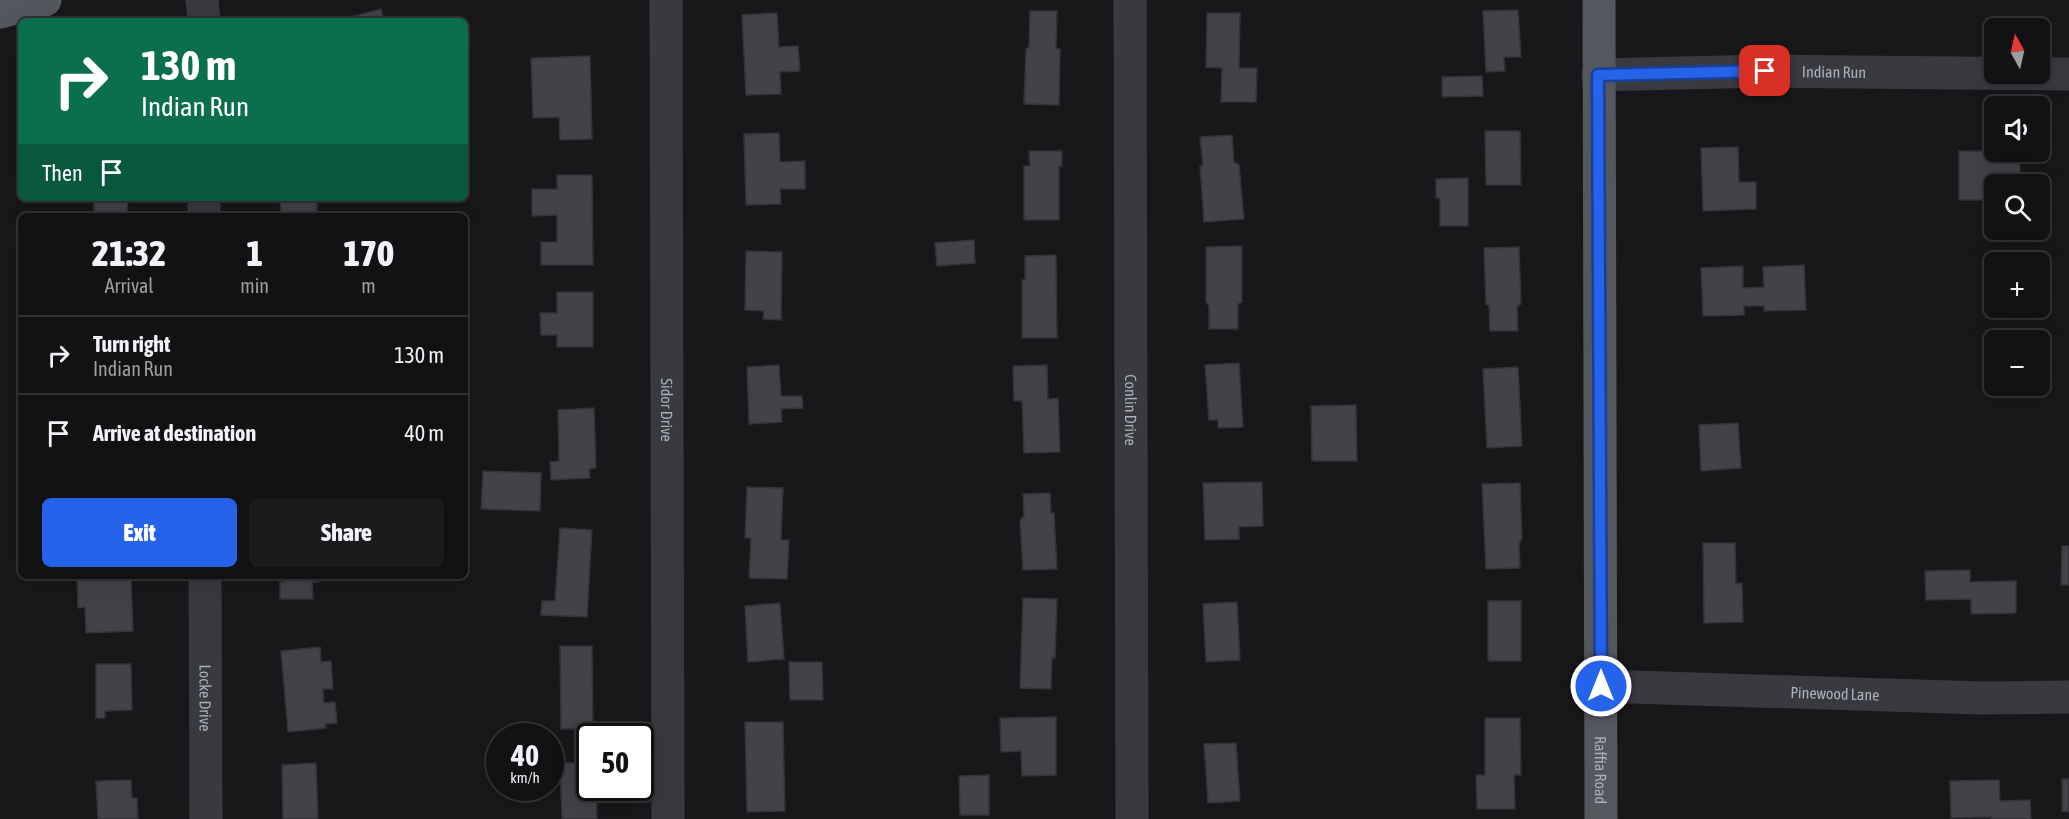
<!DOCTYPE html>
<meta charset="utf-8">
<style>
:root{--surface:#121214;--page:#1b1b1d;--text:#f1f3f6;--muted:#9c9ea0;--line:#313234;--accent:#2563eb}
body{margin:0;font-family:"Asap Condensed",sans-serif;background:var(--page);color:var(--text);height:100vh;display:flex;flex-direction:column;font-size:22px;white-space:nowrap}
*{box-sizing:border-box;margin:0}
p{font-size:20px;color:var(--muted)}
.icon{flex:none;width:33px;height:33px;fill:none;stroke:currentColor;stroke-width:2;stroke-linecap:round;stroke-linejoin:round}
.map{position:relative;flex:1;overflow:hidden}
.drawer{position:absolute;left:18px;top:213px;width:450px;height:366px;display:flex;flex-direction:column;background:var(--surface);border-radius:9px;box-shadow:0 6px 24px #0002,0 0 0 2px var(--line)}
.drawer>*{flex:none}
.banner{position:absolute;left:18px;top:18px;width:450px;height:183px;border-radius:9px;box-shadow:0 6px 24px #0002,0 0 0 2px var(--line);background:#0b6e4f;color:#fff;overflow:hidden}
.needle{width:39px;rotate:352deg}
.tools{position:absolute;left:1984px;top:18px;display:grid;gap:12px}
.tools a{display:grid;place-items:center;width:66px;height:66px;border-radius:9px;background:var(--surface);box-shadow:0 6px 24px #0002,0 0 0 2px var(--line);font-size:30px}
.speed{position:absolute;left:486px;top:723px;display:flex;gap:12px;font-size:30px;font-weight:700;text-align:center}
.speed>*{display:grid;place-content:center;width:78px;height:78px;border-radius:50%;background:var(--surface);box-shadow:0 6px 24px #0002,0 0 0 2px var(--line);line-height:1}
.speed small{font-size:15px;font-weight:400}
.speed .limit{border:3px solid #111;border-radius:9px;background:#fff;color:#111}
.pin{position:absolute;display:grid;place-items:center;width:51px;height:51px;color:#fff;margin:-26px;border-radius:12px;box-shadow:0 3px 9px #0006}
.me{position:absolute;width:66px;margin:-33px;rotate:0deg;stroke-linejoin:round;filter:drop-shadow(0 0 4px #0008)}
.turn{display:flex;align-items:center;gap:21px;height:126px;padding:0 24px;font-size:27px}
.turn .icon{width:78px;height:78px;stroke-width:2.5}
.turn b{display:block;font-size:42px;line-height:51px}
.then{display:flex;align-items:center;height:57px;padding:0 24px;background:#0003;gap:12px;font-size:22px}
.eta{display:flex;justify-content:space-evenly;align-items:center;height:102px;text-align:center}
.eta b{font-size:36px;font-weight:800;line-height:42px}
.button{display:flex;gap:12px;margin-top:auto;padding:12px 24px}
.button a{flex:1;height:69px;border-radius:9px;background:var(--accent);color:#fff;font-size:24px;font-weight:800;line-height:69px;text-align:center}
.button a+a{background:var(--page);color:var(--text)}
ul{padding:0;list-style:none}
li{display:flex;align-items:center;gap:18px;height:78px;padding:0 24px;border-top:2px solid var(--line)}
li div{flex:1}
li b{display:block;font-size:22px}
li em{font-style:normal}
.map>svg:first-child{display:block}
.building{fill:#424348;stroke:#323237;stroke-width:1.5}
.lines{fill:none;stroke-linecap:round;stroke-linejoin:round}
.minor{stroke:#393a40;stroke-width:33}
.major{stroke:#55575f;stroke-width:33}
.route-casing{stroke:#184099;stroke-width:15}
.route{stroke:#2563eb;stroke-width:10}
.labels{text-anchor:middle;stroke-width:4.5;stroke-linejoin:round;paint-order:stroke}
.street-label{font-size:16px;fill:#aaafbb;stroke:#131316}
</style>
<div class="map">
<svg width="2069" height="819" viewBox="0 0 2069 819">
<rect width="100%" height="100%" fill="#18181b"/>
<path class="building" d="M381,9l3,12h-49z
M1518,10l3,47h-17l1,14 -19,1 -3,-61z
M1030,11h27l-1,38h4l-1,56 -35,-1 2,-55 3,-2z
M777,13l2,34 19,-1 2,25 -20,1 1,22 -35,1 -4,-80z
M1207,13h33l-1,55h18l-1,34h-35l1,-34 -16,-1z
M590,56l2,83 -32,1 -1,-23 -26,1 -2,-60z
M1482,76l1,20 -41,1v-20z
M1485,131h35l1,54h-35z
M779,133l1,29 25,-1v28h-25l1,15 -35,1 -2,-71z
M1232,135l2,27 5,3 5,54 -40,3 -4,-56h3l-3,-29z
M1738,147l1,35h17v27l-53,2 -2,-63z
M1029,151h33v15h-3v54h-35v-54h6z
M1959,151h31v6h30v27h-25v16h-36z
M557,175h35l1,90h-52v-23h16v-27l-25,1v-27h25z
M1468,178v48h-28v-28h-4v-19z
M94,198h33l1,18h-34z
M280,198h37v18h-36z
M974,240l1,23 -38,3 -2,-23z
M1242,246v56l-4,2v25h-29v-23l-3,-4v-55z
M1519,247l2,57 -4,3 1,24h-28l-1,-25 -3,-2 -2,-56z
M746,251l36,1 -1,68 -18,-1 1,-8 -19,-1z
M1056,255l1,83h-35v-58h3v-24z
M1804,265l2,45 -42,1v-5h-20v9l-41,1 -2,-48 42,-2v22l21,-1 -1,-20z
M557,292h36v55h-36v-12h-16l-1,-22h17z
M1239,363l4,64 -25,1v-8h-9l-4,-55z
M779,365l2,31h21l1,12 -22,1 1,13 -33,2 -2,-57z
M1047,365l1,34 10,-1 2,54 -36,1 -2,-52h-8l-1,-35z
M1518,367l4,79 -35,2 -4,-79z
M1356,405l1,56h-45l-1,-55z
M594,408l2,60 -7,1 1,9 -39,2 -1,-18 9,-1 -1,-51z
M1738,423l3,45 -40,3 -2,-46z
M483,471l58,2 -1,38 -59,-2z
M1262,482l1,44 -24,1v12l-34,1 -2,-57z
M1520,483l2,55 -3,6 1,24 -34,1 -4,-85z
M747,487l36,1 -2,52h8l-2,39 -38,-1 2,-40h-6z
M1050,493l1,20h3l3,56 -34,1 -3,-50 4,-4 -1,-22z
M560,528l32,2 -5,87 -46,-2 1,-14h13z
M1703,543h32l1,41 6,-1 1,39 -39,1z
M2062,546h7v39h-8z
M1970,570v12l46,-1v32l-45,1v-15l-45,1 -1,-29z
M95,576h36l2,55 -47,2 -1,-26 -7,1 -1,-28h18z
M284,576h35v6h-7l1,17h-33v-17h4z
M1023,598l34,1 -2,59h-3l-1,31 -31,-1z
M1488,601h33v60h-33z
M1237,602l3,58 -34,2 -3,-58z
M780,603l4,56 -36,3 -3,-56z
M560,646h32l1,83h-32z
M320,647l1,15 10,-1 2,28h-10l1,14 11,-1 2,21 -12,1 1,4 -38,4 -7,-81z
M789,662h33l1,38h-33z
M96,664h35l1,46 -27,1v7h-9z
M1056,717v58l-34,1 -1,-25 -20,1 -1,-34z
M1485,718h35l1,57h-7l1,34h-38l-1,-34h9z
M745,722h38l2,89 -38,1z
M1236,743l4,58 -32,2 -4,-59z
M590,762v26h6l1,31h-35l-2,-56z
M316,763l2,56h-35l-1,-54z
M989,775v40h-29l-1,-39z
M2062,779h7v33l-7,-1z
M131,780l1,18h5l1,21h-40l-2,-38z
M1999,780l1,21 30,-1 1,19h-40v-2l-40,1 -1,-37z"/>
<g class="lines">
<g class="minor">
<path d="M202,0l2,21"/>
<path id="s1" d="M666,0l2,819"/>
<path id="s2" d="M1130,0l2,819"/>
<path id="s3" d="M1598,75l167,-4 304,3"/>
<path d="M204,198v18"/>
<path id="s4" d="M205,576l1,243"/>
<path id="s5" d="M1601,686l380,12 88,-1"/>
</g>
<g class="major">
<path id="s6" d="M1599,0l2,819"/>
<path d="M0,12l45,-12"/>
</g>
</g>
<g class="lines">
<defs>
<path id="route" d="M1601,686l-3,-611 167,-4"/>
</defs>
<use href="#route" class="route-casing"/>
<use href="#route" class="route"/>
</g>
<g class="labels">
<g class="street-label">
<text dy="6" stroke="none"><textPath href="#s3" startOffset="236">Indian Run</textPath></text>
<text dy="6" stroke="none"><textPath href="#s1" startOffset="410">Sidor Drive</textPath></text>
<text dy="6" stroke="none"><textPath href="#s2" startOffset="410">Conlin Drive</textPath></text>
<text dy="6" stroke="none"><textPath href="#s5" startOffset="234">Pinewood Lane</textPath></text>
<text dy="6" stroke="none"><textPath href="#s4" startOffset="122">Locke Drive</textPath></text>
<text dy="6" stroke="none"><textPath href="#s6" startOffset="770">Raffia Road</textPath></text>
</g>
</g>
</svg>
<div class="tools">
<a><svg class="needle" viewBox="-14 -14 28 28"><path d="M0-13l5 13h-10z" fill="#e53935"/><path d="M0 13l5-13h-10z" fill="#9c9ea0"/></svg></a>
<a><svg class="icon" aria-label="sound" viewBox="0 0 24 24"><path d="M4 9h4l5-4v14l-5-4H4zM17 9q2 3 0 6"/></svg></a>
<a><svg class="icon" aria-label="search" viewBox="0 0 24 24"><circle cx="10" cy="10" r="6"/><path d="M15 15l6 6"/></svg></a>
<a>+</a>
<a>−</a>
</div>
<div class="speed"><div>40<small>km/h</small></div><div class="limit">50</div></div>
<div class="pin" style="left:1765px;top:71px;background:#d93025"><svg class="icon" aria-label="arrive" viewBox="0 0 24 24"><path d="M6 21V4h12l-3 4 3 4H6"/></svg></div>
<svg class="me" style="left:1601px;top:686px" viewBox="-20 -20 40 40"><circle r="17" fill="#2563eb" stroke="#fff" stroke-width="3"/><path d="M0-11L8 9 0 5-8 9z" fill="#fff"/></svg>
<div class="banner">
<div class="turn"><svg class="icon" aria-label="right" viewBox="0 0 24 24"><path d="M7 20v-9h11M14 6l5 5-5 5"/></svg><div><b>130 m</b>Indian Run</div></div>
<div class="then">Then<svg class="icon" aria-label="arrive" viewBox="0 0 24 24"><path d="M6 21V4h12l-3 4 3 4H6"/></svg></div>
</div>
<section class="drawer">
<div class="eta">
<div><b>21:32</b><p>Arrival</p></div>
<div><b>1</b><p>min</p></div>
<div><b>170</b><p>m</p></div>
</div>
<ul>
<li><svg class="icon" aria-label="right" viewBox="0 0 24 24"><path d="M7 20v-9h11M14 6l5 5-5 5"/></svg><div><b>Turn right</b><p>Indian Run</p></div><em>130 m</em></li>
<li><svg class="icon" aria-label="arrive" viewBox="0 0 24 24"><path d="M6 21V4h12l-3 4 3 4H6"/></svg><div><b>Arrive at destination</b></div><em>40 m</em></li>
</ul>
<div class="button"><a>Exit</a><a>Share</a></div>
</section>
</div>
